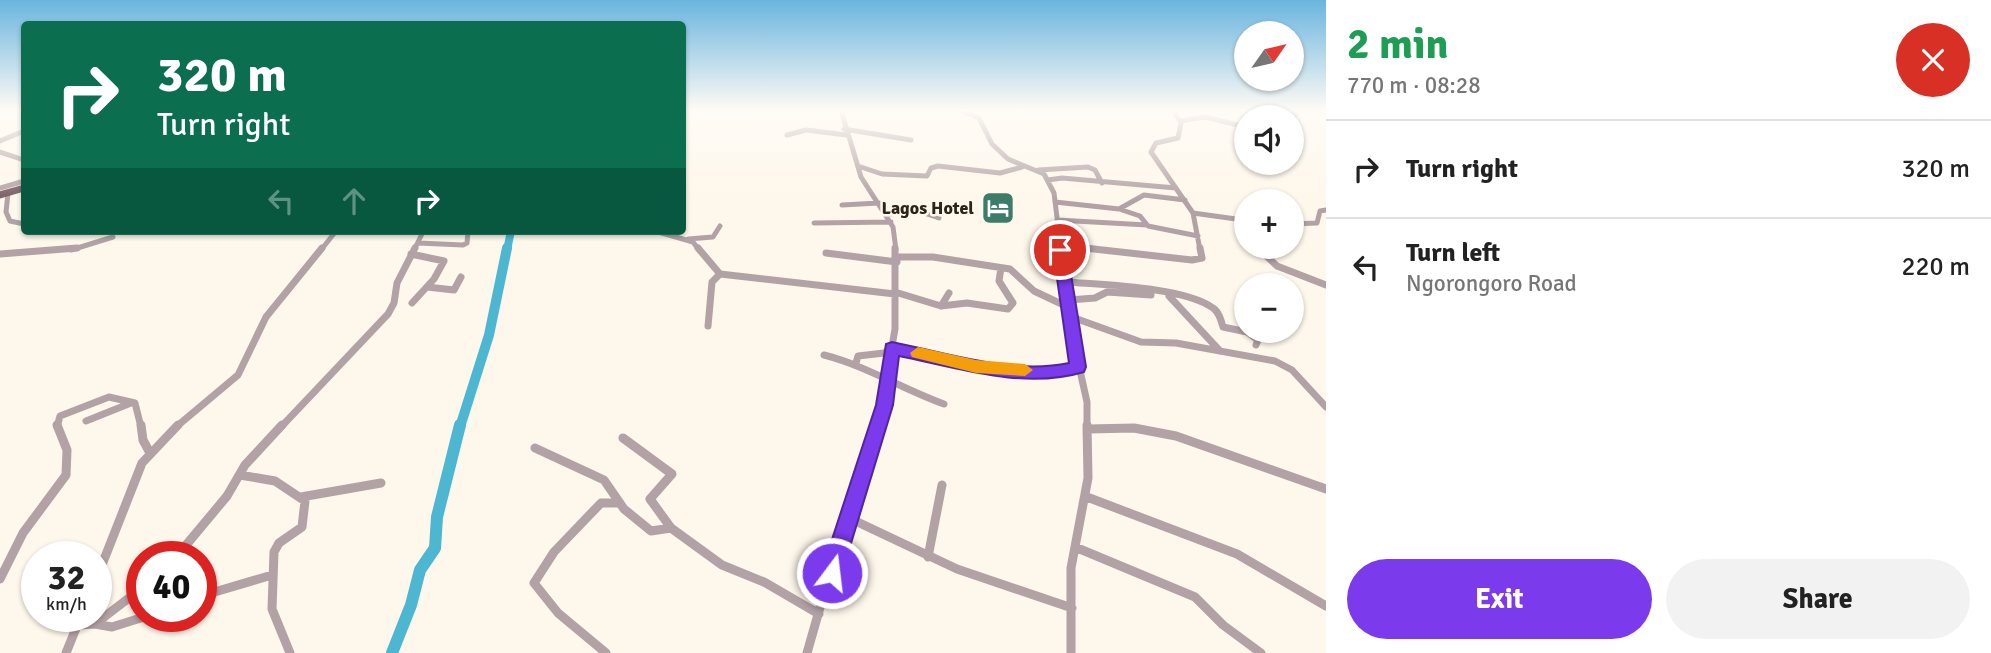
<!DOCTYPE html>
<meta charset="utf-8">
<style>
:root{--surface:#fff;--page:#f2f2f2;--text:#222;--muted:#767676;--line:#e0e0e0;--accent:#7c3aed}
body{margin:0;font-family:Signika,sans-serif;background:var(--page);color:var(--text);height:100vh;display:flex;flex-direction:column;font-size:26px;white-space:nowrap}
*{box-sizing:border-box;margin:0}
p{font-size:23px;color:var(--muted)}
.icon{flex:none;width:38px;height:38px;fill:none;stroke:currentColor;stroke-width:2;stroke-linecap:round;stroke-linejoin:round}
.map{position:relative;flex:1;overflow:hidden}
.panel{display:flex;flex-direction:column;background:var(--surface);width:665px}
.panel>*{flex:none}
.banner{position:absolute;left:21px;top:21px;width:665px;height:214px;border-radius:7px;box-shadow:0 2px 5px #0004;background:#0b6e4f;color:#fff;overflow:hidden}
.needle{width:46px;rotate:56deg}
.tools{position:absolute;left:1234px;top:21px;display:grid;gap:14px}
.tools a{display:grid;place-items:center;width:70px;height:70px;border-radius:50%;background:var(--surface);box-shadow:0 2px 5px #0004;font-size:35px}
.speed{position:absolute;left:21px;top:541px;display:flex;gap:14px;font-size:35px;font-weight:700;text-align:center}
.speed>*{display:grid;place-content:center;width:91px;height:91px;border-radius:50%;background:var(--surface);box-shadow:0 2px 5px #0004;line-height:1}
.speed small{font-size:18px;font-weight:400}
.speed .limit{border:10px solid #d22;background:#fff;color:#111}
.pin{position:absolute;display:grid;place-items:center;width:60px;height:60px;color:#fff;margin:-30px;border:4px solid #fff;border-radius:50%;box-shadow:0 2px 7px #0007}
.me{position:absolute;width:77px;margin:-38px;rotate:15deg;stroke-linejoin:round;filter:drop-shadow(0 0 5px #0008)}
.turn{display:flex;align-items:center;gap:24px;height:147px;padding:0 21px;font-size:32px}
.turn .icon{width:91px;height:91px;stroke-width:2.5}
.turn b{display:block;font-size:49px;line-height:60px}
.lanes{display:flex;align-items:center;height:66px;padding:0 21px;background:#0003;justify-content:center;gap:35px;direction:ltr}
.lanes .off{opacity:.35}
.round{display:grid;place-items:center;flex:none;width:74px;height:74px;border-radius:37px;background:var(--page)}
.overview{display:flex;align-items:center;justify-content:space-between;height:119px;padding:0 21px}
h1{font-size:42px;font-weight:700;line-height:52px;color:#1e9e55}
.action{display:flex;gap:14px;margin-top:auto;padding:14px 21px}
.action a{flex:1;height:80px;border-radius:42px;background:var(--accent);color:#fff;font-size:28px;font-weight:700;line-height:80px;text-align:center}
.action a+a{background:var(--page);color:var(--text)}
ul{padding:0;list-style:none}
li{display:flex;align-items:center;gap:21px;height:98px;padding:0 21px;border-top:2px solid var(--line)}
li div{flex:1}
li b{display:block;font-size:26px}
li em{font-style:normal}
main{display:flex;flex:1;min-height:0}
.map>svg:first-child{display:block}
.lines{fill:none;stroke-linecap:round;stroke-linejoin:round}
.river-far2{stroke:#4db6d1;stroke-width:8}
.river-far1{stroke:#4db6d1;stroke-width:10}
.river{stroke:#4db6d1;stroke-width:12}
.minor-far2{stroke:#b2a2a5;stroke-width:5}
.minor-far1{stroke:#b2a2a5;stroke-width:7}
.minor{stroke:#b2a2a5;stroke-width:9}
.major{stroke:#775c62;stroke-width:7}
.route{fill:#7c3aed;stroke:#51269a;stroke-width:2}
.slow{fill:#f59e0b}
.labels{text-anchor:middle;stroke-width:5;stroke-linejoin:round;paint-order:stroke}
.poi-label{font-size:18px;font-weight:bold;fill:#2b2419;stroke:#fef7eb;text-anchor:end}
</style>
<main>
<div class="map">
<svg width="1326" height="653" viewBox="0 0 1326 653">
<rect width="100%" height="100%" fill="#fef7eb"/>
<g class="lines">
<path class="river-far2" d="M507,250l4,-19"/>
<path class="river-far1" d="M460,427l29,-92 18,-87"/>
<path class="river" d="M392,653l19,-48 9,-35 15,-22 2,-31 23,-92"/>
<path class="minor-far2" d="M841,110l20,67 32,50 3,23
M959,110l20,8 13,26 16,15 36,15 10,19 7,57
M1173,110l8,13 -3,15 -22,5 -5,9 42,61 7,37
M1315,110l11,2
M1291,117l6,-3 -3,-4
M1180,121l25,-4 41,10
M844,129l67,11
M787,135l19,-5 41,5
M0,141l24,-10
M0,152l24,8
M858,166l24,8 45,2 4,-8 7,-2 62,7 22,-6
M1038,170l50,-3 7,3 7,13
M1048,180l14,-2 114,10
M0,188l24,-7
M8,193l-2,19 4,9 14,3
M1055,202l64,7 25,-14 41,5
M842,205l37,-2
M1122,210l18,6 8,10 50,10
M1193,213l43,6 10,7
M886,214l35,-2 18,6
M1057,220l90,5
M814,223l77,-1
M1292,224l25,-1 3,-12 6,-1
M408,231l15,1 -9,18
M655,231l38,11 6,8
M688,239l25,-2 7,-11
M418,243l45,2 4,-2 1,-12
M1060,245l41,5
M1257,247l3,3
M71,250l42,-13
M321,250l15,-19"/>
<path class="minor-far1" d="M698,248l22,26 175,20
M1061,248l11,87 15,67v25
M1085,248l107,12 10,-2 -2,-10
M1258,248l19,18 49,19
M826,253l71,9
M0,254l77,-6
M411,254l33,7 -10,18 -22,24
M896,257h37l77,12 24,22 36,17
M1067,282c36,3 117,5 146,26 6,4 8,12 10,19l24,5 11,8 -2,5
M427,287l27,3 7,-13
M895,292l46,14 26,-3 41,6 5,-6 -14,-22 2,-13
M1169,296l51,55
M1069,300l26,-2 12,-6 44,3
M941,306l8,-13
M1069,316l72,26 35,1 99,18 17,9 34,37
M708,326l4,-44 8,-8
M824,355c43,11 78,34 120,49
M856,363l2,-7 26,-3 8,-5c60,13 125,34 186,19
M86,421l45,-18
M57,427l3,-11 49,-19 26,6 6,24
M176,427l62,-52 28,-58 56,-69
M281,427l107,-113 6,-11 3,-20 18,-35
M878,427l17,-98v-81"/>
<path class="minor" d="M141,425l2,15 7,13
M1088,429l46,-1 42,8 150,53
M623,438l49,36 -22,25 21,29
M535,448l69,32 20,29 27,22 20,-3 51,37 42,17 55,32
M240,475l35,6 30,20 -3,26 -23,16 -5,9 -2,57 18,44
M301,497l80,-14
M1087,497l150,57 89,52
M849,518l108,51 115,39
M1075,547l120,50 28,28 38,28
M177,556l50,-60 18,-31 37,-40
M928,557l14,-72
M0,579l23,-46 43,-58 1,-25 -10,-25
M96,580l46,-117 36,-38
M201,596l71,-21
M95,624l17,3 35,-11
M78,625l17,-1 47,-36
M66,653l15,-37
M606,653l-48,-40 -24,-30 20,-31 47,-49h19
M807,653l30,-105 22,-56 19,-67
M1071,653v-85l17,-90 -1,-53"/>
<path class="major" d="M0,195l24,-7"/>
</g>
<linearGradient id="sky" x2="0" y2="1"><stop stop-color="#6ab5df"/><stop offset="0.55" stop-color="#fffbf6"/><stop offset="1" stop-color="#fffbf6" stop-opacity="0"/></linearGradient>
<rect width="1326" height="201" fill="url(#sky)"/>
<path class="route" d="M1060,246l7,4 19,117 -2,5c-60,18 -126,-4 -185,-16l-6,49 -51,168 -3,7 -7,3 -8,-3 -3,-7 55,-168 10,-61 6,-2c55,11 120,33 177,21l-16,-113z"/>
<path class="slow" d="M918,347l58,13 49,4 8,6 -8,6 -49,-3 -64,-16 -2,-4z"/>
<defs>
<symbol id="hotel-square" viewBox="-11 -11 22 22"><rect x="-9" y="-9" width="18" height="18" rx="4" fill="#3d7c69" stroke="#fef7eb"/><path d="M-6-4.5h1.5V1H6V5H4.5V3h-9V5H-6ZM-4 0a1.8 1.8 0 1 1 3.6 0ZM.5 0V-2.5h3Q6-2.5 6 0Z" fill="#fff"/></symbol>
</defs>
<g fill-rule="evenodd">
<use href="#hotel-square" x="979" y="189" width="38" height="38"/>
</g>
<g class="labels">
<g class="poi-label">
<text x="974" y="214">Lagos Hotel</text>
</g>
</g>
</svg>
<div class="tools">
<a><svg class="needle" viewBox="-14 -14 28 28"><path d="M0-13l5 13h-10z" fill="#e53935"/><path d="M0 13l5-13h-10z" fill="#767676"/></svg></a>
<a><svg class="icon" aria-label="sound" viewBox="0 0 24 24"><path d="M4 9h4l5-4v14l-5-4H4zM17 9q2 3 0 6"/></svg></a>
<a>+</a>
<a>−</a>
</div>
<div class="speed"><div>32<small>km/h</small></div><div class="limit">40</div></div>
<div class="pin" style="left:1060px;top:250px;background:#d93025"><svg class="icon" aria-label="arrive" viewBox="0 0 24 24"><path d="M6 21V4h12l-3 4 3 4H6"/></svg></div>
<svg class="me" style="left:832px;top:573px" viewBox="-20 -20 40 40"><circle r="17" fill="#7c3aed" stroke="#fff" stroke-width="3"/><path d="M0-11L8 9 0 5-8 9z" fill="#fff"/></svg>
<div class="banner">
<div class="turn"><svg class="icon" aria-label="right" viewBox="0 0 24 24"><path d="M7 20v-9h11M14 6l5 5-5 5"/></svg><div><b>320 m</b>Turn right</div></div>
<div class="lanes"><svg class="icon off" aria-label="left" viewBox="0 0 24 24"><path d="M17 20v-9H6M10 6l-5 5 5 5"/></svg><svg class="icon off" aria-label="ahead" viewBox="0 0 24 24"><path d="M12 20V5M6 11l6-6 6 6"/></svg><svg class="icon" aria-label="right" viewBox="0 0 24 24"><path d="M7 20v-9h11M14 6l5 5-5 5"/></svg></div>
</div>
</div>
<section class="panel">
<div class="overview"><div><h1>2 min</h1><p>770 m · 08:28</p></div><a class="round" style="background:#d93025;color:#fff"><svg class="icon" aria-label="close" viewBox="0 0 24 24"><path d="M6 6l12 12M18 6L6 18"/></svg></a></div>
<ul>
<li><svg class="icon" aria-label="right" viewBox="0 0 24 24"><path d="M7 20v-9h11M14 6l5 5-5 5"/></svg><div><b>Turn right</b></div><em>320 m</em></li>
<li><svg class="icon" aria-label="left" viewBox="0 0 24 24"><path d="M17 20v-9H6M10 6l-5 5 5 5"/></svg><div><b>Turn left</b><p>Ngorongoro Road</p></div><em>220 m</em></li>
</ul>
<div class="action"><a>Exit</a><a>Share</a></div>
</section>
</main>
